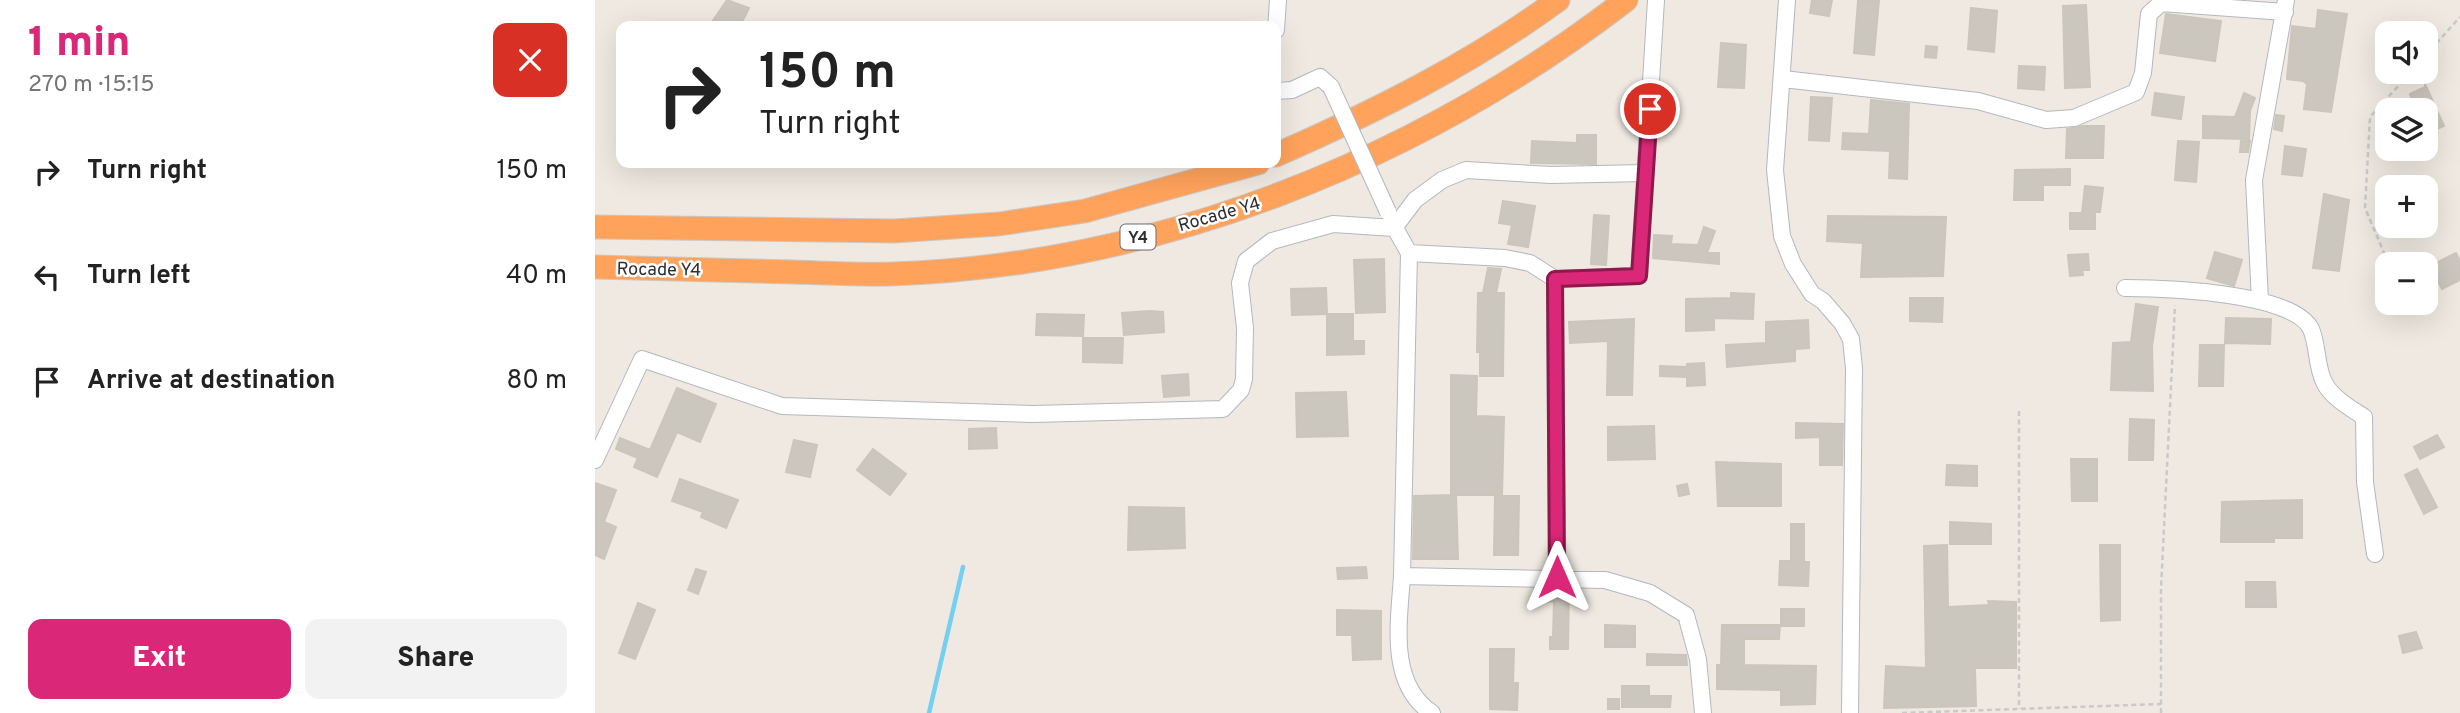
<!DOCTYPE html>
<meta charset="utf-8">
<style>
:root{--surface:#fff;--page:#f2f2f2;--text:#222;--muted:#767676;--accent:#db2777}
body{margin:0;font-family:Overpass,sans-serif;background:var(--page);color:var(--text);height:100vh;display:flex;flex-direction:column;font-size:26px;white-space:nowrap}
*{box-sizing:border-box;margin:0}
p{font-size:23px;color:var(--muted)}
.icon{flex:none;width:38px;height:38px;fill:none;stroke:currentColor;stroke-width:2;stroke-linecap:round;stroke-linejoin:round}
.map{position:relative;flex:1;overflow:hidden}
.panel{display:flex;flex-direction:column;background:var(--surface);width:595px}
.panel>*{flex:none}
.top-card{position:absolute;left:21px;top:21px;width:665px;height:147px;border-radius:14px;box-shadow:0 7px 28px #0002;background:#fff;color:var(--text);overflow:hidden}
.tools{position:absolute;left:1780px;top:21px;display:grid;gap:14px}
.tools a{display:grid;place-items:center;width:63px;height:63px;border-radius:14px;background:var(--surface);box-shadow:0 7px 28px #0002;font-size:35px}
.pin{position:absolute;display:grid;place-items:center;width:60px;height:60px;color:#fff;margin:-30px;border:4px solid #fff;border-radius:50%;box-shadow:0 2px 7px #0007}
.me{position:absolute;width:77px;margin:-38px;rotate:0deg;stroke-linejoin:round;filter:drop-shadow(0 0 5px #0008)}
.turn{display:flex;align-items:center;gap:24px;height:147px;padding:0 28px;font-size:32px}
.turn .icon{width:91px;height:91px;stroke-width:2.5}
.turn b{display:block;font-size:49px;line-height:60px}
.round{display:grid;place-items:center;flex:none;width:74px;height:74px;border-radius:14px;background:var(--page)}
.summary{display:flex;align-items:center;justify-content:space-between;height:119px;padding:0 28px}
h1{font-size:42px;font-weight:800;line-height:52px;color:var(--accent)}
.action{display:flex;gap:14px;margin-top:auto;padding:14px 28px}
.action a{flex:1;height:80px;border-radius:14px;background:var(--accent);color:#fff;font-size:28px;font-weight:800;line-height:80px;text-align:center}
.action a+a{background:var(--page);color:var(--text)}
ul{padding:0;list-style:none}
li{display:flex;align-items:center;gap:21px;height:105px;padding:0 28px}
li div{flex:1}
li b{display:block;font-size:26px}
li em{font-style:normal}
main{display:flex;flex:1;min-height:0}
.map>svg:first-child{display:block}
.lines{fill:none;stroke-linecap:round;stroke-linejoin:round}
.stream{stroke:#75cff0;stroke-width:4.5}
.building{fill:#cbc7bf;stroke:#cbc5ba;stroke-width:2}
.minor-casing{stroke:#b4b7c1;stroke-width:18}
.highway-casing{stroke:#c9c9c9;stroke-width:25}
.path{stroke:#c9c9c9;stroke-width:2.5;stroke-dasharray:5 3.5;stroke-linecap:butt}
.minor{stroke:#fff;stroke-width:16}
.highway{stroke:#ffa35c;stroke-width:23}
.minor-bridge-casing{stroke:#b4b7c1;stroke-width:18;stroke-linecap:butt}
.minor-bridge{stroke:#fff;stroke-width:16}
.route-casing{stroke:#8e194d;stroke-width:18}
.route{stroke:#db2777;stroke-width:12}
.labels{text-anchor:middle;stroke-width:5;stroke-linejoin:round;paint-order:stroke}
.shield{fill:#fff;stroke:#6d6d6d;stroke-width:2}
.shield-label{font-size:16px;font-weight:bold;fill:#2e2e2e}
.street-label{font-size:18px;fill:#2e2e2e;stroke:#fff}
</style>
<main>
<section class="panel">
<div class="summary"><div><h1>1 min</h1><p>270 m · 15:15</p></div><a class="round" style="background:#d93025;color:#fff"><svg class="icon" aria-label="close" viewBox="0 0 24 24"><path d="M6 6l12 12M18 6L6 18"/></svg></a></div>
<ul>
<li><svg class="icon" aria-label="right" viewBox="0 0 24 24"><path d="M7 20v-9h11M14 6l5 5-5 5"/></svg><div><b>Turn right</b></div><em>150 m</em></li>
<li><svg class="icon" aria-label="left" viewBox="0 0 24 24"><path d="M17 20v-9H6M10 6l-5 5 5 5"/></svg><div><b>Turn left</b></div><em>40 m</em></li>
<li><svg class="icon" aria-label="arrive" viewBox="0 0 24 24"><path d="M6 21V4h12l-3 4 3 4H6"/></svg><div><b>Arrive at destination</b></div><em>80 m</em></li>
</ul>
<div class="action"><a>Exit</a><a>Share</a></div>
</section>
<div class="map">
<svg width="1865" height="713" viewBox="0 0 1865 713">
<rect width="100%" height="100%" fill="#efe9e1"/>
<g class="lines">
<path class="stream" d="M334,713l34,-146"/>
</g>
<path class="building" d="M132,0l22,8 -9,18 -30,-1z
M1217,0h20l-3,16 -19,-3z
M1284,0l-5,55 -20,-2 4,-52z
M1491,5l4,82 -25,1 -2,-82z
M1376,8l26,3 -3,41 -26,-3z
M1723,10l29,4 -16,98 -27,-3 3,-25 -4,-3 -16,-2 5,-53 24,3z
M1571,14l55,7 -6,40 -55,-8z
M1126,43l25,2 -2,43 -26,-1z
M1331,46l11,1 -1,11 -11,-1z
M1424,66l26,1 -1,23 -26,-2z
M1830,84l19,42 -19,8v-24h-8l-7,-16 15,-7z
M1560,93l29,4 -3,22 -29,-4z
M1649,93l11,5 -5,13 -1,28 -46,-1v-22l32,1z
M1216,97l21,1 -3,43 -20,-1z
M1276,100l38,4 -2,75 -18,-1 1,-27 -48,-2 1,-16 26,1z
M1681,115l8,1 -2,15 -8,-2z
M1487,126h22l-1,32h-37l1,-29z
M982,135h19v29l-65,-1 1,-22 45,2z
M1583,141l21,1 -3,40 -21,-2z
M1646,141h9l-2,11h-8z
M1690,146l21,3 -4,27 -20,-2z
M1475,169v16h-27v15h-29l1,-30z
M1490,186l18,2 -3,24h-5v17h-25v-16h12z
M1729,194l25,6 -10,71 -26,-3z
M908,201l32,5 -7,41 -20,-3 4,-19 -13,-2z
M999,215l15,1 -3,49 -15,-1z
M1233,216l118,1 -3,59 -82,1 2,-34 -36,-2z
M1109,227l11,4 -8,22h12v11l-66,-6 1,-23 18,1 -1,8 27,1z
M1620,252l27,8 -8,26 -27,-8z
M1861,253l4,8v19l-18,9 -12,-23z
M1493,254l1,16h-7l1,5 -13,1 -2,-21z
M789,259l1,53 -29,1 -2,-53z
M893,268l13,1 -5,24h8l-1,83h-23v-24h-3l1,-59h5z
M731,288l1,26 -35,1 -1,-26z
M1136,293l23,1 -1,25 -39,-1v12l-28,1v-32l45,-1z
M1315,298h33l-1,24 -32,-1z
M1541,304l22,3 -6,39 1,45 -42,-1 2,-47 18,-1z
M555,311l13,1 1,20 -40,3 -2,-22z
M442,314l47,1 -1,21 -47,-1z
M732,314h26v27h11v13l-37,1z
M1631,318l45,1 -1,25 -45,-1z
M1039,319l-2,76h-25l1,-54 -38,2 -1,-21z
M1213,320l1,28 -14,1v12l-68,6 -1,-22 40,-2v-21z
M488,338h40l-1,25 -39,-1z
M1605,345h24l-1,41h-24z
M1109,363l1,22 -18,1v-9l-27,-1v-10l27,1v-3z
M593,374l1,21 -25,2 -2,-21z
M856,375l26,1 -1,40 28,1 -2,78h-51z
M82,388l39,16 -16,38 -23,-10 -20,45 -23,-10 4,-9 -22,-9 4,-11 30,12z
M751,392l2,44 -51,1 -1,-44z
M1535,419l24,1 -1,40h-24z
M1201,423l47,1 -1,41h-22v-28l-24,1z
M1059,426l1,33 -47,1v-33z
M401,428l1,20 -28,1v-20z
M1842,435l7,12 -24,12 -6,-12z
M199,440l23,5 -7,32 -24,-5z
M278,449l33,25 -16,21 -33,-25z
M1476,459h26v42h-25z
M1121,462l65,2v42h-63z
M1352,465l30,1v20l-31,-1z
M1822,469l20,38 -13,7 -19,-39z
M85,479l58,21 -12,28 -25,-11 2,-5 -31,-11z
M0,483l21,7 -12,32 12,5 -12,32 -9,-4z
M1092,484l2,10 -10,2 -2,-10z
M861,495l2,64h-45l1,-63z
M900,496h24l-1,59h-24z
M1707,500v38h-28v4h-53l1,-40z
M534,507l55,1 1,40 -57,2z
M1355,522l41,2v20h-41z
M1196,524h13v38h5l-1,24 -29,-1 1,-24h11z
M1352,545l1,62 41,-2 -1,-4 28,1v66h-41l1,38 -92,2 2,-42 40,2 -2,-122z
M1505,545h20v75l-19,1z
M771,567l1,11 -29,1 -1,-11z
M101,569l10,3 -8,22 -10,-4z
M1651,582h29l1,25h-30z
M950,589l24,1 -1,59h-18v-12h3l1,-36 -9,1z
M43,603l17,7 -20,49 -16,-6z
M1186,609h23v17h-23z
M742,610l44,1v48l-28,1 -1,-25h-15z
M1010,625l30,1v21h-30z
M1127,625h58l-1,14h-35v26l72,1 -1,38 -34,1v-15l-64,-1v-24h4z
M1821,632l6,16 -19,5 -4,-17z
M895,649h24l-1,34h5l-1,27 -27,-1z
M1052,654l39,1 1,10h-40z
M1027,686h27v10h22l-1,11h-48z
M1013,699h11v10h-11z"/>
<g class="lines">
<defs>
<path id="minor" d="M1192,0l-12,170 7,66 11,28 19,30 11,7 19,22 9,16 3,29 -4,345
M681,30l2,-30
M1188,79l195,22 68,19 28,-2 62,-26 7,-19 6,-59 12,-11 124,9
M681,91l16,-1 28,-13 11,10
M796,221l18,32 96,5 25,5 25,16 84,-3 17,-276
M814,253l-7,323 203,4 45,13 36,22 12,44 5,54
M960,279l2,298
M1530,288c38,0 168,4 186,41 7,16 5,37 13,53 7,15 26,26 40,35l1,65 10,72
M1665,301l-6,-121 32,-180
M0,460l47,-101 140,47 251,8 190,-5 18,-19 3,-11 1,-51 -5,-45 6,-22 26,-20 61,-17 61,4 21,-28 27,-20 24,-10 85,5 94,-2
M807,576c-3,46 -14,108 30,137"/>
<path id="highway" d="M681,155c98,-43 195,-91 282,-155
M0,227l299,4 105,-7 86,-13 173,-48
M0,267c66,2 132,3 198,5 33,1 66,3 99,2 265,-9 525,-113 734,-274"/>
</defs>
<use href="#minor" class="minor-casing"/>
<use href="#highway" class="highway-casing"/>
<path class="path" d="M1830,56l35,-39
M1790,255l-20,-47 5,-91 41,-45
M1424,411v298
M1307,713l259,-9
M1566,713v-124l14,-284"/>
<use href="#minor" class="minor"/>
<use href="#highway" class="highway"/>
<defs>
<path id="minor-bridge" d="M736,87l57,125"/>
</defs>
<use href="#minor-bridge" class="minor-bridge-casing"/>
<use href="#minor-bridge" class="minor-bridge"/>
</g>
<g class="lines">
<defs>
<path id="route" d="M962,577l-2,-298 84,-3 11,-167"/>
</defs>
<use href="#route" class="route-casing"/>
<use href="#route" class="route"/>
</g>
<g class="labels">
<rect class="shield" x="525.5" y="224.5" width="35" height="25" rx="5"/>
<g class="shield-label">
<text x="543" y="243">Y4</text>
</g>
<g class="street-label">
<text transform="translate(624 214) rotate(-16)" y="6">Rocade Y4</text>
<text transform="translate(64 269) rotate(1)" y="6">Rocade Y4</text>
</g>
</g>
</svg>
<div class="tools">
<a><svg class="icon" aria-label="sound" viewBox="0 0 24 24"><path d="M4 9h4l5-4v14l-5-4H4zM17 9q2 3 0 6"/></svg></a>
<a><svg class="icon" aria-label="layers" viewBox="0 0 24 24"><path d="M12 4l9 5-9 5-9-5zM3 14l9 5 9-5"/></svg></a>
<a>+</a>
<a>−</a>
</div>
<div class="pin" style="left:1055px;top:109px;background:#d93025"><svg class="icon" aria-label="arrive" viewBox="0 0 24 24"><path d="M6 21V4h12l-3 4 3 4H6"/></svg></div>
<svg class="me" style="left:962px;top:577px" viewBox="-20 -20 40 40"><path d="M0-17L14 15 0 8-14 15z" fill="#db2777" stroke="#fff" stroke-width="4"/></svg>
<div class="top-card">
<div class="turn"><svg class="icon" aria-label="right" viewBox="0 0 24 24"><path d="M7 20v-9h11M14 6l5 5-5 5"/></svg><div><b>150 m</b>Turn right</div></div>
</div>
</div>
</main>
